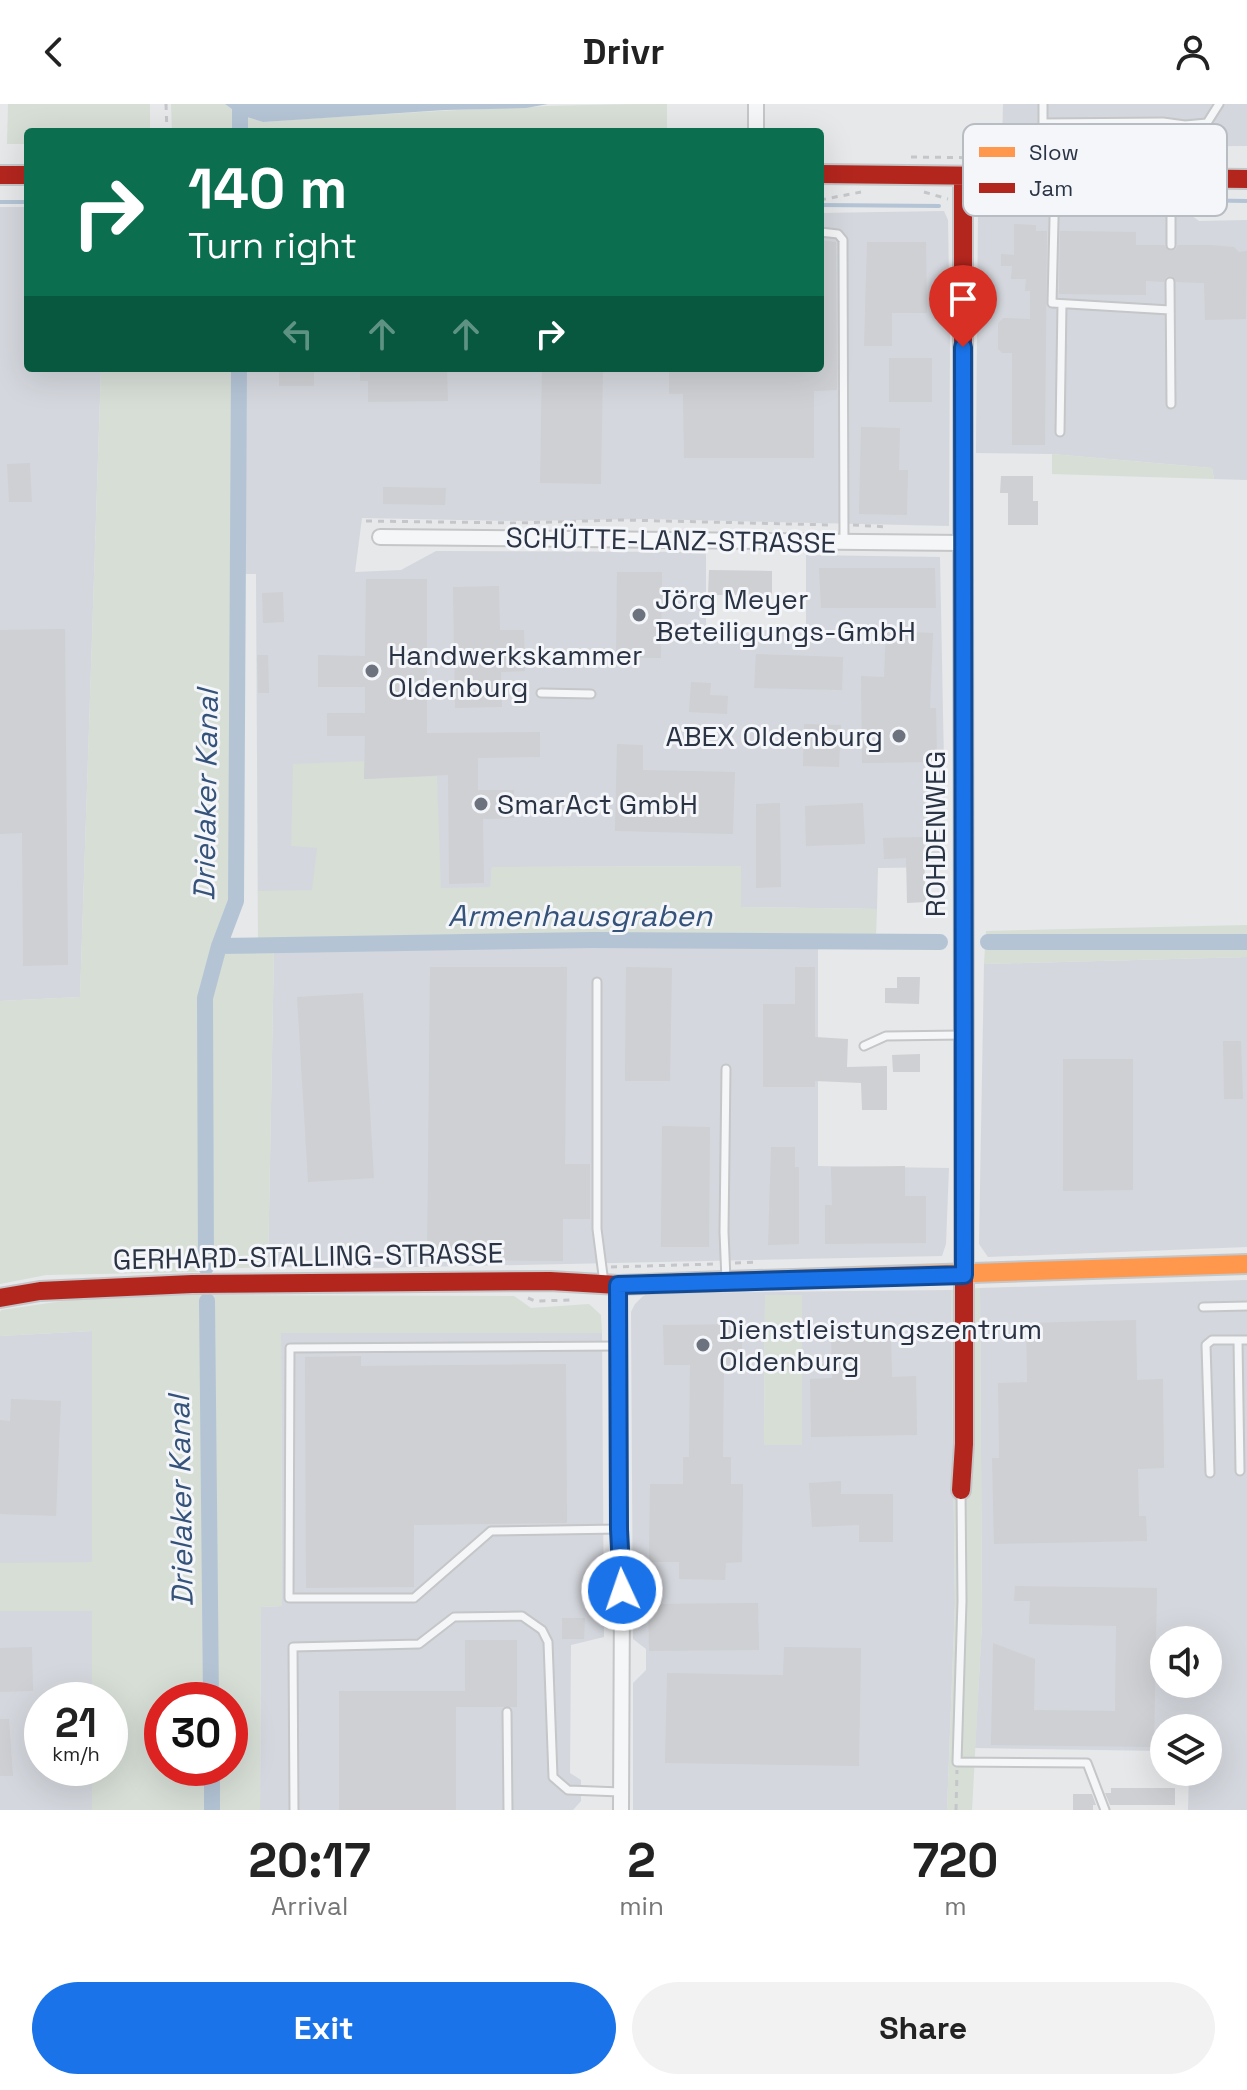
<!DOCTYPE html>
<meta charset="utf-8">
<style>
:root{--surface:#fff;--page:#f2f2f2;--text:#222;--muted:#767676;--accent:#1a73e8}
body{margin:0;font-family:"Space Grotesk",sans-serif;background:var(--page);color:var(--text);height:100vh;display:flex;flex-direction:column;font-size:30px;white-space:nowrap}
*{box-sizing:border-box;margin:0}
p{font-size:26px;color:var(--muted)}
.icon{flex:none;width:44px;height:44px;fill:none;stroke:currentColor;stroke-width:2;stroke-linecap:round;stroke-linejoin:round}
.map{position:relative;height:1706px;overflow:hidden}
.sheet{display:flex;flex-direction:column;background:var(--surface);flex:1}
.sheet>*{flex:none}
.hud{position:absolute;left:24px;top:24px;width:800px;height:244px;border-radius:8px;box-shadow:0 8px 32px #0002;background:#0b6e4f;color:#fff;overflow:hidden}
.controls{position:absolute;left:1150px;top:1522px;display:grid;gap:16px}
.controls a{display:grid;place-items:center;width:72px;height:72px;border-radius:50%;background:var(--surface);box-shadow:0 8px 32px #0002;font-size:40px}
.speed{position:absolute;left:24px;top:1578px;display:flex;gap:16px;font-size:40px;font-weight:700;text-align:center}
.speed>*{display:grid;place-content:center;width:104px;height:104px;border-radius:50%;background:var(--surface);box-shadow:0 8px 32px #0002;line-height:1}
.speed small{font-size:20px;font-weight:400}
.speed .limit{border:12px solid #d22;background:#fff;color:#111}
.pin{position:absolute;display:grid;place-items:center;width:68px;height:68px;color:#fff;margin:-82px -34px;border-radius:50% 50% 50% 0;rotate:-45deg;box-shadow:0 0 8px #0007}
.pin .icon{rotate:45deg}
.me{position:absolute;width:88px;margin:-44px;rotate:357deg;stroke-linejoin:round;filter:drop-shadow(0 0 6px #0008)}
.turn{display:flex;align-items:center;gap:28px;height:168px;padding:0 32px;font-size:36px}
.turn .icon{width:104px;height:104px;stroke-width:2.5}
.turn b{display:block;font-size:56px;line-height:68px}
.lanes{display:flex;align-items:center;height:76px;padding:0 32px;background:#0003;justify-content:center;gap:40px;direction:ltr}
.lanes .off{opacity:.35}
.eta{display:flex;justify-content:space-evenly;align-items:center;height:136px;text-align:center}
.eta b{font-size:48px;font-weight:600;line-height:56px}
.action{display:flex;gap:16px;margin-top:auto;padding:16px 32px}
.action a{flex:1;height:92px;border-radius:48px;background:var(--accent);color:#fff;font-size:32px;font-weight:600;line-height:92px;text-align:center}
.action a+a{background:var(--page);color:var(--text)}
header{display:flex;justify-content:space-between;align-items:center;height:104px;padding:0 32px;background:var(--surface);font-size:36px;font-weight:600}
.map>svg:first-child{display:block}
.built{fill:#d4d7dd;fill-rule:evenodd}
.green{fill:#d6ded6;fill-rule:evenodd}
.water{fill:#b4c4d5}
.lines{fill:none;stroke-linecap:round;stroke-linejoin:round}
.stream{stroke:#b4c4d5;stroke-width:4}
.canal{stroke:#b4c4d5;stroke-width:16}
.building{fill:#ced0d3}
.lane-casing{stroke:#c4c6c8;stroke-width:11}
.street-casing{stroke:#c4c6c8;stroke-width:18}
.slow-casing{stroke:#c4c6c8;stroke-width:22}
.jam-casing{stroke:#c4c6c8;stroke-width:22}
.path{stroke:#c5c6ca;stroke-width:3;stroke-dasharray:6 6;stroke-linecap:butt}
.lane{stroke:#f5f6f7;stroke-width:7}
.street{stroke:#f5f6f7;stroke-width:14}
.slow{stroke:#ff974d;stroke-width:18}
.jam{stroke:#b3261e;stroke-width:18}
.route-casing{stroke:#114b97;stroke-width:20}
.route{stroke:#1a73e8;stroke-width:14}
.poi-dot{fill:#6c737f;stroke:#f4f6f9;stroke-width:3}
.labels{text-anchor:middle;stroke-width:6;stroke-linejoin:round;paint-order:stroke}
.street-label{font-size:28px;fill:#2b3445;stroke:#f4f6f9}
.poi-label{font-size:28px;fill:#2b3445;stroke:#f4f6f9;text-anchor:start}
.water-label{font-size:30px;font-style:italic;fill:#34527a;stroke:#f4f6f9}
.key{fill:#f4f6f9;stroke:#b8bcc3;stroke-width:2}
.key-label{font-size:22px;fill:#2b3445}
</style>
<header><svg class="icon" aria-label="back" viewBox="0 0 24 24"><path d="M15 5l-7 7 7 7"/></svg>Drivr<svg class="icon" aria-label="person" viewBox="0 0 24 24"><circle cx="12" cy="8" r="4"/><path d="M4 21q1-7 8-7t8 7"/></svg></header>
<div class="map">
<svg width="1247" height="1706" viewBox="0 0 1247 1706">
<rect width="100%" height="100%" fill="#e6e8ea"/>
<path class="built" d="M1003,0h244v42l-245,2z
M1166,93l33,24 48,-1v260l-33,-1 -2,-11 -160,-14 -76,-1 2,-239 20,-14z
M0,103h28v161h73l-21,629 -80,4z
M944,107l4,9 2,118 -1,188 -301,-7 -133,2 -153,-3 -7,54 46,-2 35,-19 270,1v78h100v-75l134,2 6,310 -68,1 -1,41 -136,-2 -1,-41 -248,1 -1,20 -233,55 -2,-368h-14l3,-206h575v-155z
M596,841l222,1v220l131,2 -3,76 -4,12 -570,12 -104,-1 6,-319z
M1247,853v290l-259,10 -9,-13 5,-280z
M1247,1176v530h-59l1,-38h19v-44h-44v23l-189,-3 7,-125 -2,-335zM1164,1536h44v44h-44z
M951,1186l4,313 -8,207h-314v-127l13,-13v-21l-13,-10 -2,-327 4,-8 8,-8 9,-3zM765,1191h37l-1,150h-37z
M92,1227l1,232h-93v-227z
M281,1229h321l2,304 -33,8 -1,128 11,7v21l-8,9h-313l1,-203 21,-1z
M92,1506v90h-50v68h50v42h-92v-199z"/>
<path class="green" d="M8,0h142v28h-122v12h-21z
M171,0h54l15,11 23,7c135,-9 269,-18 404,-18v28h-495z
M101,264h131l-2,531 -32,103v270l-152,3 -46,9v-283l80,-4z
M1052,350l160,14 2,11 -162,-5z
M365,657v18l72,-3 4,112 49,-1 2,-20 249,-1v41l136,2 -1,28 -283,-1 -335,6v-51l54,-1 5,-42 -26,-2 2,-82z
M1247,821v32l-263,7 2,-33z
M274,844l-6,319 -57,2 -1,-271 14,-49z
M980,1184l2,336 -10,186h-25l8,-207 -4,-313z
M191,1191l323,1 17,12 58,-4 12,11 1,18h-321l1,273 -21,1 -1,203h-168v-42h18v-68h-18v-89h-92v-48l92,-1v-231l-92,5v-23l1,-3 69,-10zM162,1596h68v68h-68z
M765,1191h37v150h-38z"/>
<path class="water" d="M225,0h323l-22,4 -81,2 -182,12 -23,-7z"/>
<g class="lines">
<path class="stream" d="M1103,94l55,2
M1180,96l67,1
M0,98h28
M820,101l119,1"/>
<path class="canal" d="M240,28v-28
M988,838h259
M219,842l374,-6 347,2
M206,1163l-1,-269 14,-52 17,-45 3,-533
M207,1197l4,399
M212,1664v42"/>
</g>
<path class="building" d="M1014,120l22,1v6h11l-2,214h-33v-92h-10l-4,-4v-26l5,-5 27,1v-28h-5l1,-12h-15l1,-13h-11v-12l13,1z
M1060,127l76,1v13h28l6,6 5,-1 3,-5h31l25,2 5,5 8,-1 -1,68 -41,1 -1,-37 -28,-1 -5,-6 -5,1 -2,5 -18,-1v14l-87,-1z
M820,136l16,2 1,148 -23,1v67h-130l-1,-64h-14v-26h151z
M867,138h59l1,71h-35v33h-28z
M889,254h43v44h-43z
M279,264h35v18h-35z
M360,264h87l1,33 -80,1v-21h-8z
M542,264h61l-2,116 -61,-1z
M861,323l39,1 -1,42h9l-1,45 -48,-1z
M30,359l2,39h-23l-2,-38z
M1001,372h32v25h5v24h-30v-32h-8z
M383,383l63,1 -1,17 -62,-1z
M819,464h116l1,40h-115z
M709,466l63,1v28h-19v-4h-45z
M617,468h45l-1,86h-45z
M366,475h61v154l113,-1v25l-62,1v32h36v28l-31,1 1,64 -35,1 -1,-109 -84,4 1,-43h-38v-23h38v-26h-47v-32l47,1z
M499,482l1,44h24l1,41 -24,1 1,35 -47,1 -2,-121z
M283,488l1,30 -21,1 -1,-30z
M65,525l3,336 -45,1 -1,-133 -22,1v-204z
M886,527l47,2 -3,75h6l1,54 -75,1 -1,-87 23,1z
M756,550l87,3 -1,33 -88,-2z
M257,551h11l1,38h-11z
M691,578l20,1 -1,12 18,1 -1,18 -38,-2z
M804,620l37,1 -2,42 -36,-1z
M617,640l26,1v25l92,2 -2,62 -118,-3z
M780,699l1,84 -25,1v-84z
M863,699l2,41 -59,2 -1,-40z
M923,733l3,65 -19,1 -1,-45 -22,1 -1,-21z
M430,863h137l-2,197h25v55h-27v42l-136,-1z
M626,863l46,1 -2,113h-45z
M795,863h20v70l33,2 -1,28 40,-1v44h-25l-1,-27 -46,-2v6h-52v-83h32z
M897,873h23l-1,27 -34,-1v-15h12z
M363,889l11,185 -66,4 -11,-185z
M1223,937h18l2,58h-19z
M920,950v18h-27l-1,-17z
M1063,955h70v131l-70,1z
M662,1022l48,1 -1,120h-48z
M771,1043h24v20h4v77l-31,1z
M905,1062v30h21v47l-101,1v-39h7l-1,-38z
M1136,1216l1,60 26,-1 1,89 -26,1 1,47h7l1,25 -153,3 -2,-86h7l-1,-75 29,-1 -1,-59z
M742,1220v40l-18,1 -1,92h8v27h12l-1,78 -16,1 -1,17 -46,-1v-17h-30l1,-78h33v-27h6l1,-92h-26l-1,-40z
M891,1225l1,48 24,-1 1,59 -106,2 -1,-58 22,-1 -1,-48z
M361,1252v10l205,-2 1,159 -153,2v62l-108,1 -1,-231z
M11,1295l50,2 -5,115 -56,-2v-94l10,1z
M841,1377v13h52v48h-34v-17l-47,2 -3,-44z
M1015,1482l142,2 -3,159 -163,-2 2,-102 42,16 -1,51 81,1 1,-85 -87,-2 1,-23h-16z
M758,1499l1,47 -110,1 -1,-47z
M562,1514h23l-1,21h-22z
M465,1536h52v67h-61v103h-117v-119h126z
M32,1543l1,44 -33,1v-44z
M784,1543l77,1 -2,118 -194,-3 2,-90 116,2z
M0,1615h9l4,57h-13z
M1111,1684h64v17h-65l-5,-12h6z
M1073,1690h19l4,11h-3v5h-20z"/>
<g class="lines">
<defs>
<path id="lane" d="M1043,0v19l120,-1 22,3 22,-2 12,-19
M1055,74l-3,125 118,7
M1171,75v66
M820,128l18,2 5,6v9l1,293
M1170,178l1,122
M1060,328l2,-128
M541,589l50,1
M597,878v247l7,54
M864,942l22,-10 77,-1
M726,1176l-2,-48 2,-163
M1203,1203l44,-1
M1238,1237l2,130
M618,1242l-328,2 -1,250h125l77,-67 128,-2
M1210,1369l-4,-128 6,-5h35
M961,1388l1,109 -5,161 130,1 18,47
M507,1608l1,98
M294,1706l-1,-163 126,-3 35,-27 68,-1 20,14 6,12 5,135 15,13 53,2"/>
<path id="street" d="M756,28v-28
M380,433l583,6
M618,1181l1,244 3,61 -1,220"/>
<path id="slow" d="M963,458l1,481
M698,1178l549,-18"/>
<path id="jam" d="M820,70l427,5
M0,71h28
M963,74v384
M0,1194l40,-7 152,-7 358,-3 68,4 80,-3
M961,1386l3,-46v-401"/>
</defs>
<use href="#lane" class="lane-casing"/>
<use href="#street" class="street-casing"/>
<use href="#slow" class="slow-casing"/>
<use href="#jam" class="jam-casing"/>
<path class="path" d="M166,0l1,28
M911,53l84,1
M924,88l24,7
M979,95l64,-5
M820,96l41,-8
M979,104l13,-10 -1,-4
M366,417l149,2 107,-3 211,5
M853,421l36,2
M735,1159l24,-1
M611,1163l104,-3
M528,1194l7,3 37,-1
M956,1706l1,-40"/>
<use href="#lane" class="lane"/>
<use href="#street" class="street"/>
<use href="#slow" class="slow"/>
<use href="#jam" class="jam"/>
</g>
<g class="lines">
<defs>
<path id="route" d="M622,1486l-3,-61 -1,-244 346,-10 -1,-928"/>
</defs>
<use href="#route" class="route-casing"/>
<use href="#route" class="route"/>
</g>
<g class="poi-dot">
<circle cx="639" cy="511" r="8"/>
<circle cx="372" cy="567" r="8"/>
<circle cx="899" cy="632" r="8"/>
<circle cx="481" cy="700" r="8"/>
<circle cx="703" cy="1241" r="8"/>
</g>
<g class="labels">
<g class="street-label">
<text transform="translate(671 436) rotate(1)" y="10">SCHÜTTE-LANZ-STRASSE</text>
<text transform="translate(935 730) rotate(-90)" y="10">ROHDENWEG</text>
<text transform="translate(308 1152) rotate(-1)" y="10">GERHARD-STALLING-STRASSE</text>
</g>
<g class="poi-label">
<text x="655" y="505">Jörg Meyer<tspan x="655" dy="32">Beteiligungs-GmbH</tspan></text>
<text x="388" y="561">Handwerkskammer<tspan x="388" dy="32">Oldenburg</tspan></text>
<text x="883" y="642" text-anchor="end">ABEX Oldenburg</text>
<text x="497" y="710">SmarAct GmbH</text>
<text x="719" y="1235">Dienstleistungszentrum<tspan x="719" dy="32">Oldenburg</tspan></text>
</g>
<g class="water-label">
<text transform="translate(206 691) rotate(-89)" y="10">Drielaker Kanal</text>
<text x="580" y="822">Armenhausgraben</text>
<text transform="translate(181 1397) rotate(-91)" y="10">Drielaker Kanal</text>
</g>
</g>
<rect x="963" y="20" width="264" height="92" rx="12" class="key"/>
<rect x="979" y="43" width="36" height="10" fill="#ff974d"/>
<rect x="979" y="79" width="36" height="10" fill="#b3261e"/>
<g class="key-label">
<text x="1029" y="56">Slow</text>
<text x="1029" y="92">Jam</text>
</g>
</svg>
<div class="controls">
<a><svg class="icon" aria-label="sound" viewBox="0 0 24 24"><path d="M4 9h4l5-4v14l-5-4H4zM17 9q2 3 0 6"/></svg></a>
<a><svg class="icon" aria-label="layers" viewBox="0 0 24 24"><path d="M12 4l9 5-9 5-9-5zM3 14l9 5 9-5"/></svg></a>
</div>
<div class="speed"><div>21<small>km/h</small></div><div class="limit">30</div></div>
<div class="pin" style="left:963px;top:243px;background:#d93025"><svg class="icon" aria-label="arrive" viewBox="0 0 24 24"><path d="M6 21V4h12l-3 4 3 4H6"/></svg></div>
<svg class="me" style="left:622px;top:1486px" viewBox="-20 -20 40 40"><circle r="17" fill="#1a73e8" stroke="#fff" stroke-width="3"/><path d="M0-11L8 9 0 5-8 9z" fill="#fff"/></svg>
<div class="hud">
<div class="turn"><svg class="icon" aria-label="right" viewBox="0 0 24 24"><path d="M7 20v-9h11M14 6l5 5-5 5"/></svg><div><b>140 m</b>Turn right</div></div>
<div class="lanes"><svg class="icon off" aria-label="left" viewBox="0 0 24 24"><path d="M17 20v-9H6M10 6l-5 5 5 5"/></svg><svg class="icon off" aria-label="ahead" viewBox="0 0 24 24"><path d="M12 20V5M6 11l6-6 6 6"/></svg><svg class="icon off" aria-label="ahead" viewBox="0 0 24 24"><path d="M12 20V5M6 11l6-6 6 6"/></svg><svg class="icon" aria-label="right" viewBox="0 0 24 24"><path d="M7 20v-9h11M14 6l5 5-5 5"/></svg></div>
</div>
</div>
<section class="sheet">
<div class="eta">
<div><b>20:17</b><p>Arrival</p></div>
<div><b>2</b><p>min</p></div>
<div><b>720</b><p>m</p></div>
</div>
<div class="action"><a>Exit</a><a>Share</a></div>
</section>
